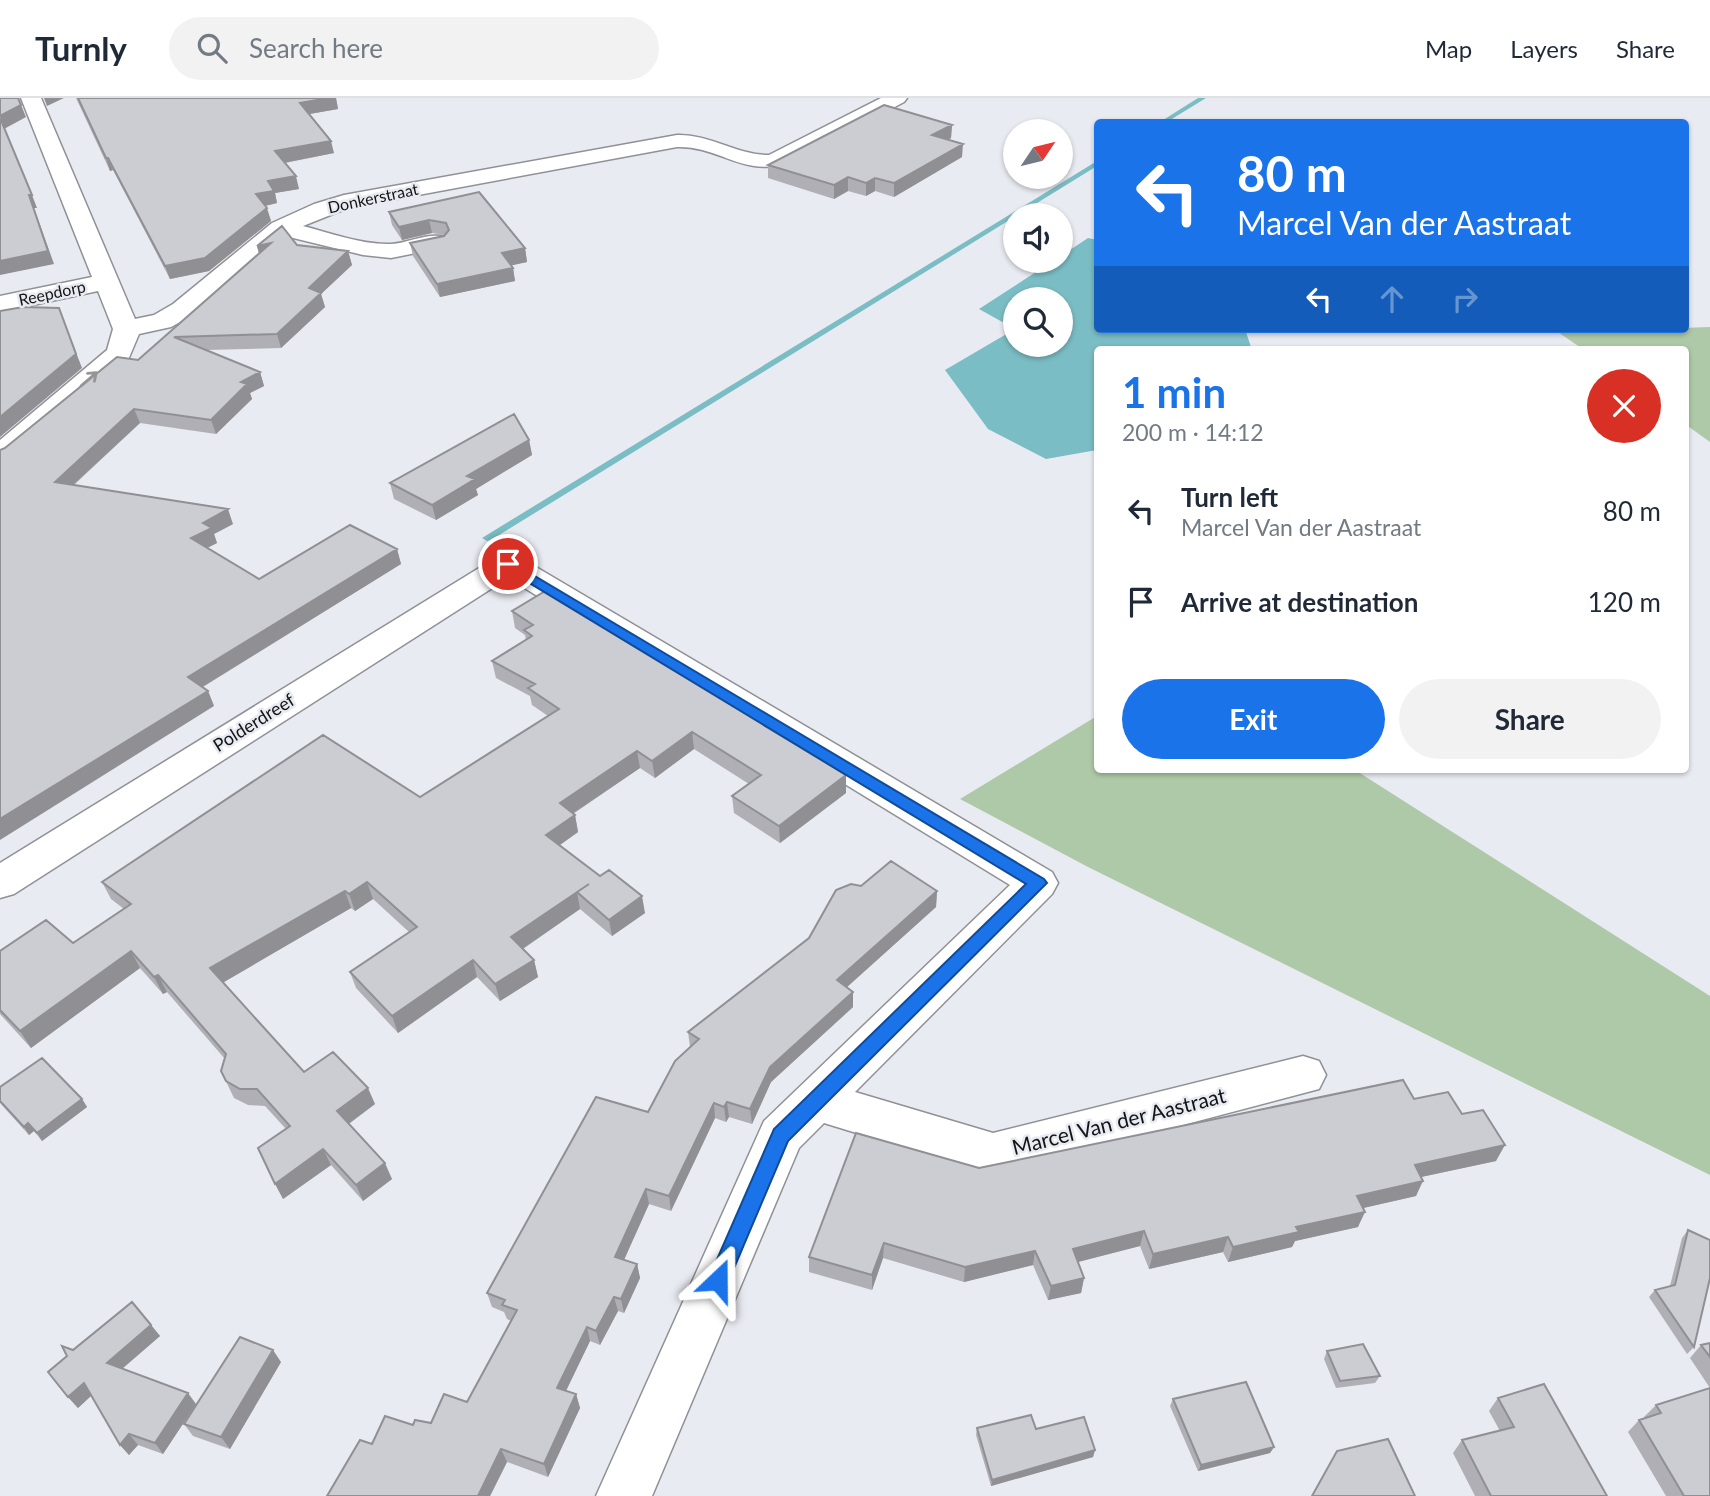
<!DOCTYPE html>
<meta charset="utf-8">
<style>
:root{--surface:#fff;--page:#f2f2f3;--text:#1f2937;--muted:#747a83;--line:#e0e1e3;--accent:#1a73e8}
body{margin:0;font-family:Lato,sans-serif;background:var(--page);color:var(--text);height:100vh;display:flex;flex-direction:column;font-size:26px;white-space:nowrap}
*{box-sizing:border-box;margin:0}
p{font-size:23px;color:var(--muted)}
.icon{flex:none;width:38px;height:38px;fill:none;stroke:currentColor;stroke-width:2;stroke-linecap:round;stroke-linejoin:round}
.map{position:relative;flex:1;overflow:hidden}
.drawer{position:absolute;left:1094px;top:248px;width:595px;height:427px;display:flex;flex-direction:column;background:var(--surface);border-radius:7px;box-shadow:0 2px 5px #0004}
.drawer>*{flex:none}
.hud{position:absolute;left:1094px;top:21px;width:595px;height:214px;border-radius:7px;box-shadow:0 2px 5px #0004;background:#1a73e8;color:#fff;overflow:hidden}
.needle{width:46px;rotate:55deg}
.controls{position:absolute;left:1003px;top:21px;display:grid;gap:14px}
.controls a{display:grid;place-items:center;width:70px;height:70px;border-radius:50%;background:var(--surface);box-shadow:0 2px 5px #0004;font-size:35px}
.pin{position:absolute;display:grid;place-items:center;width:60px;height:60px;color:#fff;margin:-30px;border:4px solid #fff;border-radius:50%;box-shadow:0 2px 7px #0007}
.me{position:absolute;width:77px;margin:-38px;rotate:23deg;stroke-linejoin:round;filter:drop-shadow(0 0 5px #0008)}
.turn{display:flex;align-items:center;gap:24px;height:147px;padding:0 28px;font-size:32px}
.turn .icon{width:91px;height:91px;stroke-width:2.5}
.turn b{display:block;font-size:49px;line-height:60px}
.lanes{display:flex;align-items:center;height:66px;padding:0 28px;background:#0003;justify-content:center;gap:35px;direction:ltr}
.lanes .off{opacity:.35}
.round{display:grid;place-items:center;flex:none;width:74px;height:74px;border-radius:37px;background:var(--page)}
.summary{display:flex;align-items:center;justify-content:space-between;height:119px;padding:0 28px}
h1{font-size:42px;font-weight:700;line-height:52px;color:var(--accent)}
.action{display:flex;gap:14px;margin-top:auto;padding:14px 28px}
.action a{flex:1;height:80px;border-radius:42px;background:var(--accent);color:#fff;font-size:28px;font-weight:700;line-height:80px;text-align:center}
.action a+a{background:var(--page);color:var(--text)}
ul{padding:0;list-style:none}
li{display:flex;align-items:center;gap:21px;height:91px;padding:0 28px}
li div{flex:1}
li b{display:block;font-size:26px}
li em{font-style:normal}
header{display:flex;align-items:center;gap:42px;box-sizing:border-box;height:98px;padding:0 35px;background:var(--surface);border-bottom:2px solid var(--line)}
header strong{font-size:33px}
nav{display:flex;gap:38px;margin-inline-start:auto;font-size:24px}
.search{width:490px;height:63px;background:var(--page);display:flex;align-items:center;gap:18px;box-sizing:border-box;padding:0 24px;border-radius:38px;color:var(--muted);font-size:26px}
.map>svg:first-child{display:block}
.green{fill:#aec9a7}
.water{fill:#7bbdc4;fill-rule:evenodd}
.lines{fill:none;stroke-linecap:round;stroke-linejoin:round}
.stream{fill:#7bbdc4;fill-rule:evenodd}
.minor-casing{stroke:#8f9197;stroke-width:3}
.minor{fill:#fff;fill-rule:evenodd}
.wall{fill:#afafb5}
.shaded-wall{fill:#8f8f94}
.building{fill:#ccccd3;stroke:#8f8f94;stroke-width:2}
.oneway{stroke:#959596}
.route{fill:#1a73e8;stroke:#114b97;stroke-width:2}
.labels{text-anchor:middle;stroke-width:5;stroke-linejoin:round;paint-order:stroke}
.far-street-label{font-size:16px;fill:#131416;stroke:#e9ebf2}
.street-label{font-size:18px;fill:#131416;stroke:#e9ebf2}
.near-street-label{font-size:21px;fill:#131416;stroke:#e9ebf2}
</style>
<header>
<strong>Turnly</strong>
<div class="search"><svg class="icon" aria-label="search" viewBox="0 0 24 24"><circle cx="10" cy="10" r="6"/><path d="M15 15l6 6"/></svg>Search here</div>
<nav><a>Map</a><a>Layers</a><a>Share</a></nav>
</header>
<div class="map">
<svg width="1710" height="1398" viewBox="0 0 1710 1398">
<rect width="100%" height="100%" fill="#e9ebf2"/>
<path class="green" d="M1710,229v115l-25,-18v-74h-101l-26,-18z
M1097,618v54h258l355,226v179l-622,-308 -128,-68z"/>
<path class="water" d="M1088,140l9,2v89h148l7,21h-155v100l-51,9 -58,-30 -43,-59 70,-41 -36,-20 74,-48h7l1,-5zM1015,201h45v46h-45z"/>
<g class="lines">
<path class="stream" d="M1198,0h8l-39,24h-7z
M1097,63v5l-606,374 -4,1 -5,-3z"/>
<defs>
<path id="minor" d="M21,0h20l94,221 19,-4 19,-11 99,-81 42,-19 30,-9 333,-60c33,-1 60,20 92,20l112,-57h26l-3,4 -116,62c-48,12 -68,-18 -111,-17l-329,61 -45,18c28,7 59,19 88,18 18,-1 36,-12 55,-7l3,5 -3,5 -55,11 -28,-3 -78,-19 -94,80 -20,11 -32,7 -11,26 -118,101 -10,3v-24l107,-90 6,-21 -15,-38 -98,21v-16l92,-19z
M508,456l11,3 533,315 6,11 -6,11 -197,198 138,41 310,-77 16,5 7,14 -7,14 -326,86 -169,-52 -25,25 -147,348h-56l168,-375 246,-236 -502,-307 -494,316 -14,4v-35l497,-306z"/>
</defs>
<use href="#minor" class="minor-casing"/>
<use href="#minor" class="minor"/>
</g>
<path class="wall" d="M76,0h260l2,11 -29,5 25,39 -49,10 14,26 -24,4 2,10 -12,3 6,15 -62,50 -39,8 -57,-109 -3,1z
M952,27l-1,13 -4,2 15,17 -68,40 -19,-6 -9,5 -18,-5 -14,8 -66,-21v-13z
M479,94l46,56 2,14 -16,3 2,3 2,13 -75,16 -27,-41 -3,-13 34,-7 1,-1 -13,-2 -30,7 -10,-15 -3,-13z
M297,147l51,6 4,14 -31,29 4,13 -44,41 -75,2 54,22 4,14 -14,7 2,6 -36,35 -76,-11 -66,62 159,39 -19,10 3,9 -10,5 52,31 138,-30 4,15 -198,123 5,4 6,15 -209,-258 133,-88 121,-106 -2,-8z
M529,342l3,15 -56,34 2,6 -42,25 -42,-21 -4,-16z
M512,513l334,164v18l-66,50 -46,-30 -2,-17 17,-12 -55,-35 -39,29 -15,-10 -67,46 2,1 3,17 -18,13 85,68 -33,23 -32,-27 -57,40 11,11 4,17 -38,24 -23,-24 -79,56 -42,-45 -6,-16 59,-40 -36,-33 -18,12 -4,-3 -128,74 81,90 71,32 -26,20 43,55 -29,22 -32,-36 -48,34 3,-70 -21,-23 -17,-1 -14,-7 -13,-27 4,-12 -58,-67 -4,2 -23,-26 -109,80 -31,-34v-63l73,-8 51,-34 -13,-10 -9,-17 318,-85 128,-81 -16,-11 -2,-9 -34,-18 -4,-17 34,-21 -1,-5 -10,-7z
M937,793l-1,16 -89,80 6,5v15l-82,75 -19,42 -23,-7 -3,5 -11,-4 -44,93 -22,-7 -25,56 13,4 3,14 -16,35 -6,-2 -18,34 -10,-4 -24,50 10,3 4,14 -32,69 -41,-15 -17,34h-163l45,-52 41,-19 18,-2 36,-21 44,-81 -4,-2 -3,-7 -12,-5 -5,-14 161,-181 42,-65 -2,-15z
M0,989l82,12 5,8 -45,34 -8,-10 -5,4 -29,-32z
M1414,1001l48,15 34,47 -75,16 -5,19 -53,12 -5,19 -63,14 -3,6 -64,15 -5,-10 -74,17 -9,-23 -62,16 6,16 -3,15 -33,7 -15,-35 -69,17 -81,-24 -11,32 -63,-18v-15l170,-89z
M1688,1132l6,117 -7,7 -38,-57 6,-7 15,-4 12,-48z
M151,1227l9,11 -38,33 74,35 -33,50 -25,-9 -9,10 -9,-10 -29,-49 -13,12 -10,-11 5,-47z
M1710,1245v45l-20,-30 11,-13z
M1327,1253l53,25 -5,7 -39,5 -12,-29z
M281,1264l-51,87 -37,-13 -9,-12z
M1498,1300l109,98h-132l-22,-43 9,-13 38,-9 -11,-20z
M1173,1301l101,48 -4,6 -72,18 -28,-65z
M1656,1307l54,91h-44l-38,-64 11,-12 6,-2 -1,-1z
M977,1330l59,1 59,21 -2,7 -102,29 -15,-51z"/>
<path class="shaded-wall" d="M44,0h20l-17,8z
M329,0h7l2,11 -34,6 -4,-12z
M21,7l5,12 -22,12 -4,-13z
M952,27l-1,13 -20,11 1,-14z
M331,43l3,12 -56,11 -3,-13z
M963,46l-1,13 -68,40v-14z
M106,60h2l5,12 -3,1z
M296,78l3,13 -24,4 2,10 -17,4 -4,-13 12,-13z
M848,79v14l-14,8v-14z
M875,80v13l-9,5v-13z
M29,97h3l5,13h-3l20,56 -54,11v-14z
M267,110l4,13 -62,50 -39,8 -5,-13z
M429,122l3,13 -30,7 -3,-13z
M271,145l-10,17 -4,-14z
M525,150l2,14 -23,5 -2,-14z
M348,153l4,14 -31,29 4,13 -44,41 -4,-14 32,-46z
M513,170l2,13 -75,16 -3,-13z
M59,210l23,60 -82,69v-20z
M260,274l4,14 -14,7 2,6 -36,35 -5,-14 30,-38z
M134,311l6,14 -79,73 -6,-14z
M529,342l3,15 -56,34 2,6 -42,25 -4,-15 35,-29z
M228,411l5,15 -19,10 3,9 -20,10 -6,-15 12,-15z
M397,451l4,15 -207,128 -6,-15z
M208,593l6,15 -214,134v-21z
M692,634l2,17 -39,29 -3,-17z
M637,653l3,17 -77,52 -3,-17z
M846,677v18l-66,50 -1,-17z
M575,717l3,17 -28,20 -4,-17z
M367,784l6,17 -18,12 -6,-17z
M589,786l-12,8 3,17 -65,45 -4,-17z
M345,793l6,17 -132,77 -9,-17z
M937,793l-1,16 -99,89v-16z
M642,798l3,17 -33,23 -3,-16z
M131,853l9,17 -109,80 -11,-17z
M473,862l4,17 -79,56 -6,-17z
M534,862l4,17 -38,24 -5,-17z
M158,877l9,17 -4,2 -9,-17z
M853,894v15l-82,75 -19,42 -2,-15 20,-42z
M368,990l7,16 -31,23 -7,-16z
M82,1001l5,8 -45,34 -5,-8z
M727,1004l2,15 -3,5 -2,-15z
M714,1005l1,15 -44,93 -2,-15z
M28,1025l6,8 -5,4 -5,-8z
M1505,1047l-9,16 -89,19 8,-15z
M323,1051l8,16 -48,34 -8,-15z
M385,1065l7,16 -29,22 -7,-16z
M1423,1083l-7,15 -66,15 7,-15z
M646,1091l3,15 -30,67 -4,-14z
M1365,1114l-7,15 -63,14 -3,6 -64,15 5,-15 63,-20z
M1144,1133l-4,15 -70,18 3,-15z
M1228,1139l-5,15 -74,17 4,-15z
M884,1145l-1,15 -11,32v-15z
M1035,1153l-2,14 -69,17 1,-15z
M637,1166l3,14 -16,35 -3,-14z
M1084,1180l-3,15 -33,7 3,-14z
M614,1199l4,14 -18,34 -4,-14z
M151,1227l9,11 -44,38 -9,-11z
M587,1229l3,14 -29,60 -4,-13z
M273,1252l8,12 -51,87 -9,-12z
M84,1285l9,11 -15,14 -10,-11z
M188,1295l8,11 -33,50 -8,-11z
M576,1296l4,14 -32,69 -4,-13z
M129,1336l9,11 -9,10 -9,-10z
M1274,1349l-4,6 -72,18 3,-6z
M501,1351l6,13 -17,34h-12z
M1095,1352l-2,7 -102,29 1,-6z"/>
<path class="building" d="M0,0h18l3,7 -21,11z
M78,0h251l-29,5 31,38 -56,10 21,25 -28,5 6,10 -18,3 11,14 -62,50 -40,8 -57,-108h-2z
M884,7l68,20 -20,10 31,9 -69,39 -19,-5 -9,5 -18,-6 -14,8 -66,-20z
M0,20l32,77h-3l19,56 -48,10z
M479,94l46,56 -23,5 11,15 -76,16 -27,-41 34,-7 5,-6 -3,-7 -17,-3 -30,7 -10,-15z
M282,128l15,19 51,6 -39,37 12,5 -44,41 -103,3 86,35 -19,10 6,2 -36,36 -77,-11 -79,73 173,27 -25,14 9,5 -21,10 68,41 91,-54 47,24 -209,128 20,14 -208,128v-369l5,-2 112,-91 21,3 133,-117 -14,3z
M23,209l36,1 17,46 -76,63v-106z
M514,316l15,26 -62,36 8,3 -43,26 -42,-22z
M547,492l299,185 -67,51 -47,-30 29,-21 -69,-43 -40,29 -15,-10 -77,52 15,12 -29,20 54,41 9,-6 33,26 -33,24 -32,-28 12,-8 -78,53 23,23 -39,24 -22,-24 -81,56 -42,-44 67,-45 -50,-45 -18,12 -4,-3 -135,77 94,104 29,-20 35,36 -31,23 48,52 -29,22 -33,-36 -48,35 -17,-36 32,-22 -33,-37h-17l-14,-8 -5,-10 5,-17 -68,-79 -4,2 -23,-26 -111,80 -20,-21v-59l46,-31 27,23 58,-39 -29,-22 221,-147 97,62 139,-88 -31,-21 7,-4 -43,-23 40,-25 -8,-6 9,-5 -21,-14z
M891,763l46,30 -100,89 16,12 -83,75 -20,42 -23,-7 -3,5 -10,-4 -45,93 -23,-7 -31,68 22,7 -16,35 -7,-2 -18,34 -9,-4 -30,61 19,6 -32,70 -43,-15 -23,47h-151l33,-56 12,4 13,-28 28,9 2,-5 16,3 13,-29 23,8 50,-92 -15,-5 3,-5 -18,-7 109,-196 52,15 27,-51 24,-22 -11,-7 121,-94 27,-48 15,-6 10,2z
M42,960l40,41 -45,34 -9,-10 -4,4 -24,-26v-14z
M1403,982l11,19 34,-7 14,22 21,-4 22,35 -90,20 8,16 -66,15 8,16 -69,15 3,5 -66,15 -5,-10 -75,17 -9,-23 -71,18 11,29 -33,8 -16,-35 -70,16 -81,-24 -12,32 -63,-18 47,-124 123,35z
M1688,1132l22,10v38l-16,69 -39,-57 20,-5z
M132,1204l19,23 -44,38 81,30 -33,50 -26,-9 -9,11 -36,-62 -16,14 -20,-25 19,-16 -5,-10 11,4z
M240,1239l33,13 -52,87 -37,-13z
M1710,1245v14l-9,-12z
M1363,1246l17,32 -40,5 -13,-30z
M1246,1284l28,65 -73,18 -28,-66z
M1544,1286l63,112h-116l-29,-56 52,-13 -16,-29z
M1710,1290v108h-26l-45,-76 22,-7 -5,-8z
M1031,1317l5,14 48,-12 11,33 -103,30 -15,-52z
M1388,1341l27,57h-103l25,-45z"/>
<defs><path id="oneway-shaft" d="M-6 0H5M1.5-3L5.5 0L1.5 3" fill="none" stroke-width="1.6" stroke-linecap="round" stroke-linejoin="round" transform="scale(1.75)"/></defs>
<use class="oneway" href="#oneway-shaft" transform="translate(89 281) rotate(-41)"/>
<path class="route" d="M508,462l536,319 3,4 -259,258 -62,146 -8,2 -7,-2 -3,-7 66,-151 252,-245 -523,-317 -2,-3z"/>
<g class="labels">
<g class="far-street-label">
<text transform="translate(373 100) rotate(-12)" y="6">Donkerstraat</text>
<text transform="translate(52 195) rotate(-12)" y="6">Reepdorp</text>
</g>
<g class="street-label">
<text transform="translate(254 625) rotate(-32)" y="6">Polderdreef</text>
</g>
<g class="near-street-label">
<text transform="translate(1119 1024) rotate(-14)" y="7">Marcel Van der Aastraat</text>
</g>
</g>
</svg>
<div class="controls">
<a><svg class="needle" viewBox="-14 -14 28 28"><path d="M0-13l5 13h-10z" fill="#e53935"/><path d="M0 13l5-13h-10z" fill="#747a83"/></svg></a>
<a><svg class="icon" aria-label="sound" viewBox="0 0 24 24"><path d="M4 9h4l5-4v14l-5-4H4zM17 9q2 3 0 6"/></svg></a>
<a><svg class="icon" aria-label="search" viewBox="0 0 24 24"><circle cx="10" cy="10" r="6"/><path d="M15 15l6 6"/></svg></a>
</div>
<div class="pin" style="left:508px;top:466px;background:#d93025"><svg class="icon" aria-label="arrive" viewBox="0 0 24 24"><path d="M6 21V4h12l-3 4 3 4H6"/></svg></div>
<svg class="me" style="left:718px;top:1182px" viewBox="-20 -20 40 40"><path d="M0-17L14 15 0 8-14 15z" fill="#1a73e8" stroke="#fff" stroke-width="4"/></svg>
<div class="hud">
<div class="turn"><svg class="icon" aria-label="left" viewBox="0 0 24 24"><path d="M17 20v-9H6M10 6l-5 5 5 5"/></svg><div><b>80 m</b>Marcel Van der Aastraat</div></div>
<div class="lanes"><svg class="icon" aria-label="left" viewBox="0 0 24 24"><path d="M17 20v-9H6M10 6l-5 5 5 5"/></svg><svg class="icon off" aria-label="ahead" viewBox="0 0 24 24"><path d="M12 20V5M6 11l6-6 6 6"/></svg><svg class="icon off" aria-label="right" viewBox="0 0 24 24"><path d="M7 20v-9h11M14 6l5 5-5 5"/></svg></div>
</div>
<section class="drawer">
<div class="summary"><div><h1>1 min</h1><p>200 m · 14:12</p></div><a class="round" style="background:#d93025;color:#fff"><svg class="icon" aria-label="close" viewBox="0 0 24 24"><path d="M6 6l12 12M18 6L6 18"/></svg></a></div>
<ul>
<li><svg class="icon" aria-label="left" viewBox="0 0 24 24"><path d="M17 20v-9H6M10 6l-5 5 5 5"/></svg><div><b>Turn left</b><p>Marcel Van der Aastraat</p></div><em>80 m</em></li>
<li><svg class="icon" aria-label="arrive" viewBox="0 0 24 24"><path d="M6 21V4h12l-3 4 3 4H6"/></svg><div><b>Arrive at destination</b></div><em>120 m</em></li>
</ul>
<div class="action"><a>Exit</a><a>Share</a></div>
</section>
</div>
